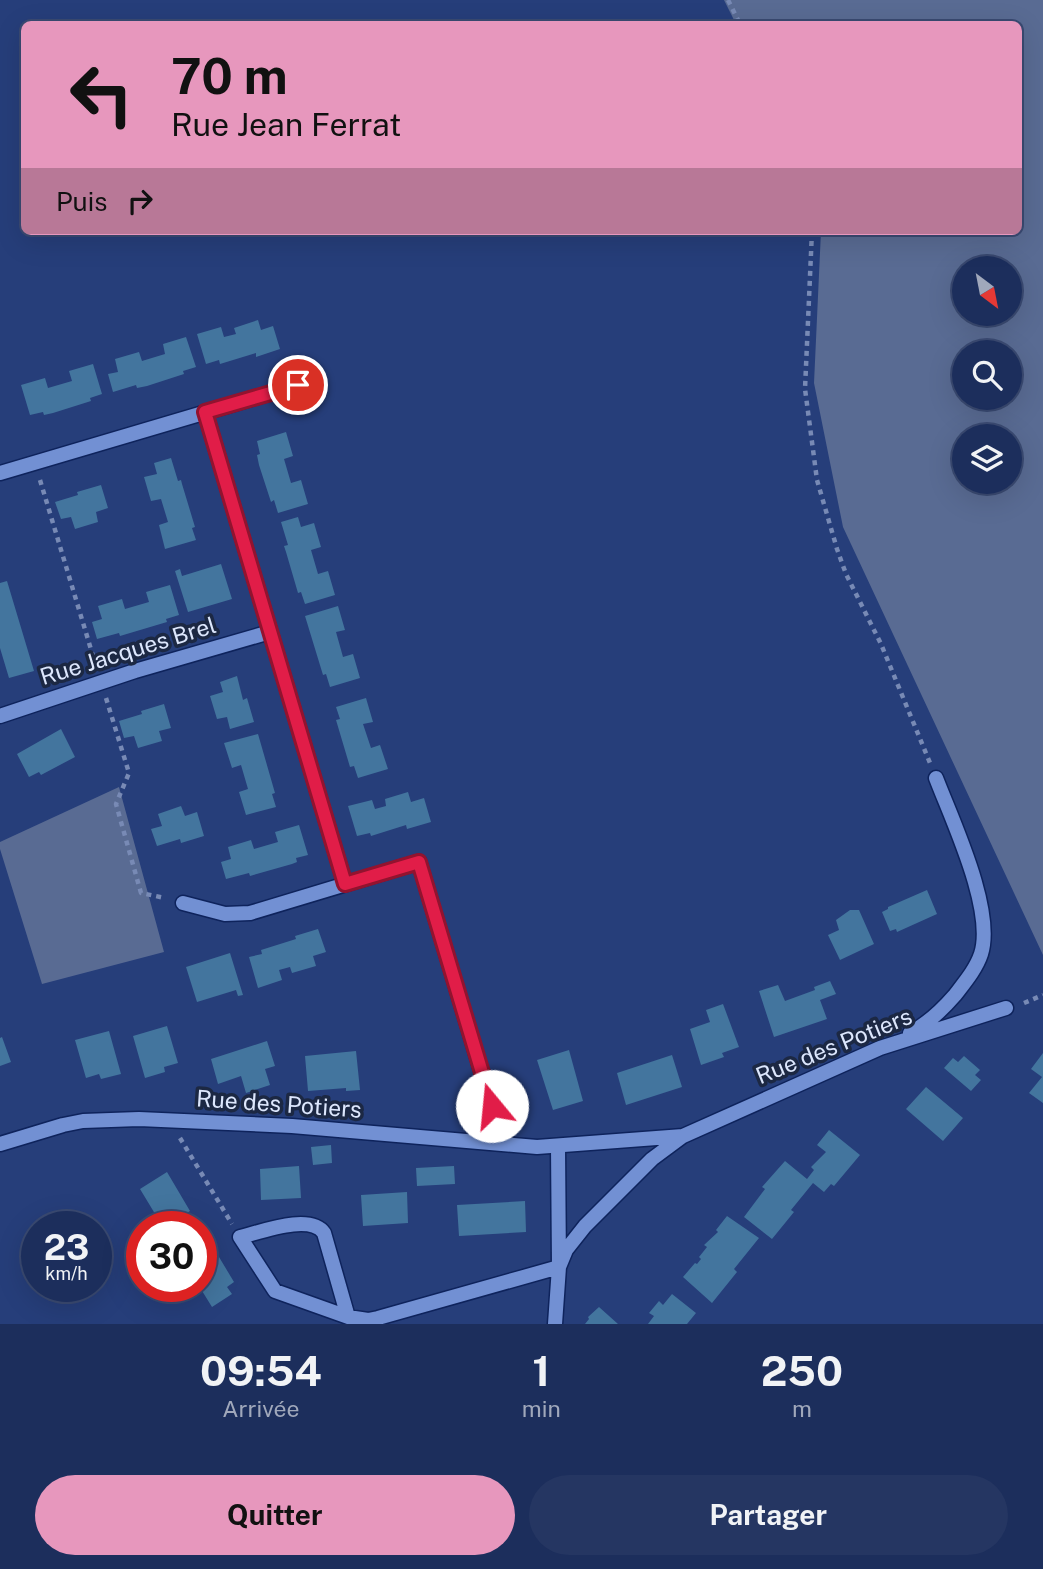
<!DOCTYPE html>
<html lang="fr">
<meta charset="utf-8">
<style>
:root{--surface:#1c2e5c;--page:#253662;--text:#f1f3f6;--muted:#a0a8bb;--line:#3a4a72;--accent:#e797bd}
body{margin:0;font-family:"Public Sans",sans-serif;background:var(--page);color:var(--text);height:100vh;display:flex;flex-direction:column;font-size:26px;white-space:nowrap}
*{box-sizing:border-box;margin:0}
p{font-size:23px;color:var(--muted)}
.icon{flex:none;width:38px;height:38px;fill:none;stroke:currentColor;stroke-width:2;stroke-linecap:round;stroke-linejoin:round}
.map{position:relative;height:1324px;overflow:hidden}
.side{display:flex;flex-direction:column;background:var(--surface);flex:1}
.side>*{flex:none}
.guide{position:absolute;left:21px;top:21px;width:1001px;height:214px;border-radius:10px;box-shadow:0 7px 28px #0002,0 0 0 2px var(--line);background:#e797bd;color:#111;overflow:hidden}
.needle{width:46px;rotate:148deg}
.buttons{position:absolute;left:952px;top:256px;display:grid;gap:14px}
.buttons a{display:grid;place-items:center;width:70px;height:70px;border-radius:50%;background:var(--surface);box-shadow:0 7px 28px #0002,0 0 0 2px var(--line);font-size:35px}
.speed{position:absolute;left:21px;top:1211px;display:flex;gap:14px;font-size:35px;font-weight:700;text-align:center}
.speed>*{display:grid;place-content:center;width:91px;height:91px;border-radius:50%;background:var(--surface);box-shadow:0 7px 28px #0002,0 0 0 2px var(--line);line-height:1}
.speed small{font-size:18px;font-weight:400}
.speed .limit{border:10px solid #d22;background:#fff;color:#111}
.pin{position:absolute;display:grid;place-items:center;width:60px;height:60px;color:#fff;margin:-30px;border:4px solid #fff;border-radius:50%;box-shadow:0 2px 7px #0007}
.me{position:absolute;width:77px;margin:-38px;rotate:343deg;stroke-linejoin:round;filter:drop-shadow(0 0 5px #0008)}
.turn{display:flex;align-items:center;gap:24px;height:147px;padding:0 35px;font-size:32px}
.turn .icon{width:91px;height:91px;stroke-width:2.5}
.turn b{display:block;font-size:49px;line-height:60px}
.then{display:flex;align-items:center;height:66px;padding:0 35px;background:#0003;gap:14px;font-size:26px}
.eta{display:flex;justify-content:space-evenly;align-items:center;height:119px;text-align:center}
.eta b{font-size:42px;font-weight:700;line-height:49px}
.cta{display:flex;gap:14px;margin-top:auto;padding:14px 35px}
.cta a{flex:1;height:80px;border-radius:42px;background:var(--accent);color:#111;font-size:28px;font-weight:700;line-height:80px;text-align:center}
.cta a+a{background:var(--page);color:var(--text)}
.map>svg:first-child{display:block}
.green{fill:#596b93;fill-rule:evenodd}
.building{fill:#43759e}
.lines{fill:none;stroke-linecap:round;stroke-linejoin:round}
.street-casing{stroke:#0e235c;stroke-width:17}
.path{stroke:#788ab5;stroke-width:4.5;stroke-dasharray:5 5;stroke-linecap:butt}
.street{stroke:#7290d3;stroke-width:14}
.route-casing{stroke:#92132f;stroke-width:18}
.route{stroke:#e11d48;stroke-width:12}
.labels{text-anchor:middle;stroke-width:7;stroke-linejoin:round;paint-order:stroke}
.street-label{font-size:23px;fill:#dde7fd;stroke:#1c2843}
</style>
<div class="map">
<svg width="1043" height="1324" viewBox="0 0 1043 1324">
<rect width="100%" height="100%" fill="#263e7a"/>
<path class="green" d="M724,0h319v955l-200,-428 -29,-144 7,-152h197v-207h-282zM964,268h46v45h-46zM964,352h46v45h-46zM964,436h46v45h-46z
M119,787l45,165 -122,32 -42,-135v-7z"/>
<path class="building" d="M258,320l3,10 12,-4 7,23 -24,8v-4l-36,11 -1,-4 -13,4 -9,-30 24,-7 3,10 12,-3 -2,-6z
M186,337l10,30 -13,4 1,3 -37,12 -10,2 -1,-3 -23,7 -5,-18 10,-2 -3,-13 24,-7 3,9 23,-7 -2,-10z
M93,364l9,30 -12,4 1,3 -38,12 -9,2 -1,-3 -13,3 -9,-30 24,-7 3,10 24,-7 -3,-10z
M286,432l7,24 -9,3 7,24 10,-3 7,24 -30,9 -4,-13 -3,2 -12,-37 -2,-10 3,-1 -3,-13z
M171,458l7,23 3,-1 1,4 13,43 -3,1 4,12 -31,9 -6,-24 9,-3 -7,-23 -10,2 -7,-24 13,-3 -3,-11z
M101,485l7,23 -12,4 2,10 -23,7 -4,-12 -10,2 -6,-17 23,-7 -1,-3z
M298,517l3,10 13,-4 7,24 -10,3 7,24 10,-3 7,24 -30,9 -4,-12 -3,1 -12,-41 -2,-6 4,-1 -7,-23z
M221,564l11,35 -44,13 -13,-41 5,-2 2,7z
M7,581l27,90 -25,7 -9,-30v-65z
M170,585l9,30 -13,4 1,3 -47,14 -1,-3 -22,6 -5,-17 10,-3 -4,-13 24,-7 3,10 24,-7 -3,-10z
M338,606l7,24 -9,2 7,25 10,-3 7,24 -30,9 -4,-13 -3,1 -18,-59z
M237,676l6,24 4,-2 7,24 -24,7 -3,-12 -10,2 -7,-23 13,-4 -3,-10z
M366,698l7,24 -10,2 8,24 9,-3 8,24 -30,9 -4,-12 -4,1 -14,-47 4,-1 -4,-12z
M164,704l7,24 -12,3 3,10 -24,7 -4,-12 -10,2 -5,-17 23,-7 -1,-3z
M61,729l14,28 -34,18 -2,-3 -10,5 -12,-23z
M258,734l17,59 -3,1 4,13 -30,8 -7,-23 9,-3 -7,-24 -9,3 -8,-25z
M408,792l3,10 13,-4 7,24 -24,7 -1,-4 -35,11 -1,-3 -13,3 -9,-30 24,-6 3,9 11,-3 -1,-7z
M181,806l4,10 12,-4 7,24 -23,7 -1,-4 -23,7 -6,-17 11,-3 -4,-12z
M299,825l9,30 -12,3 1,4 -5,2 -42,12 -1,-3 -23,6 -5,-17 10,-3 -3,-12 23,-7 3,9 24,-7 -3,-10z
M927,890l10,24 -40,18 -1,-3 -6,2 -8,-19 6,-3v-2z
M850,910h9l15,34 -34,16 -12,-25 11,-5 -3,-10z
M318,929l8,23 -13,4 3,10 -24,7 -2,-6 -11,3 3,10 -24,8 -9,-31 13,-3 -1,-4 35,-11 -1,-3z
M230,953l13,42 -5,1 -2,-6 -39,12 -11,-35z
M830,981l6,13 -16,6 7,19 -53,18 -15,-46 19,-6 7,16 30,-11 -1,-3z
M723,1004l16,43 -17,6 2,4 -23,8 -11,-36 20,-7 -4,-12z
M167,1026l11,37 -14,4 1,5 -20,6 -12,-42z
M109,1031l12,43 -20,5 -2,-5 -13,4 -11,-38z
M2,1037l9,25 -11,4v-28z
M267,1041l8,25 -10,3 5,16 -24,8 -5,-17 -23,8 -7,-25z
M569,1050l14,51 -30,9 -16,-50z
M356,1051l4,39 -14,1v-3l-38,3 -3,-35z
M1043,1053v50l-14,-10 13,-16 -11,-8z
M672,1055l10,32 -56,18 -9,-32z
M964,1056l16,14 -5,5 6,5 -10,11 -27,-23 9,-10 5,4z
M926,1087l37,31 -20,23 -37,-32z
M829,1130l31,25 -26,31 -3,-2 -7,8 -11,-9 -22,27 3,2 -22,27 -28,-22 21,-28 -3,-2 23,-26 22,18 7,-9 -3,-3 15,-15 -9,-7z
M331,1145l1,18 -19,2 -2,-18z
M299,1166l2,32 -40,2 -1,-31z
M454,1166l1,18 -38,2 -1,-18z
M167,1172l23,39 -13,8 3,5 -5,3 -4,-4 -8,4 -23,-38z
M407,1192l1,31 -45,3 -2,-31z
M525,1201l1,31 -67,4 -2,-31z
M727,1216l32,22 -25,31 3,3 -25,31 -29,-26 12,-14 2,1 4,-5 -2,-2 8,-10 -3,-2 14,-13 -2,-2z
M142,1241v23l-4,3 -10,-17z
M213,1247l21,35 -7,5 5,7 -20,13 -13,-21h2v-32z
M672,1294l24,19 -9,11h-39l6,-8 -5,-3 10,-12 4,4z
M599,1307l19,17h-33l4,-5 -1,-2z"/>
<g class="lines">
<defs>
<path id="street" d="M205,412l140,472
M0,473l298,-88
M0,716l135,-45 135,-39
M183,903l42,11 25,-1 169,-51 84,282
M910,1033c17,-9 32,-23 45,-38 10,-13 21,-26 26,-41 14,-44 -29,-134 -45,-176
M0,1144l63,-19 20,-4 56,-2 153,7 245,21 146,-11
M559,1267l7,-17 19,-24 67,-67 31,-23 197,-88 126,-40
M348,1317l-24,-84c-14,-20 -63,-1 -84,4l35,54 73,26 20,3 10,-2 181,-51
M555,1324l4,-57 -1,-120"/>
</defs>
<use href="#street" class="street-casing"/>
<path class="path" d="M728,0l12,24
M812,231l-7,158 12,91 20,69 9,25 35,70 49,119
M40,480l56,186
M106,698l23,75 -13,31 25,89 24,5
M1024,1003l19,-8
M180,1138l52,86"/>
<use href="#street" class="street"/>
</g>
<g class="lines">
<defs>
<path id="route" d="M298,385l-93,27 140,472 74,-22 73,244"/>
</defs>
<use href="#route" class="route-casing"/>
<use href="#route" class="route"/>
</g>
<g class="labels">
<g class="street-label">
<text transform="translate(128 651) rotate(-17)" y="8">Rue Jacques Brel</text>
<text transform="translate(834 1046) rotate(-22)" y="8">Rue des Potiers</text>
<text transform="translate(279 1104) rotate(4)" y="8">Rue des Potiers</text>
</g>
</g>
</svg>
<div class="buttons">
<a><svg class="needle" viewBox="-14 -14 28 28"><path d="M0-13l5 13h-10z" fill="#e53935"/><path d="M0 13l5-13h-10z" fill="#a0a8bb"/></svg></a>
<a><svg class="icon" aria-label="search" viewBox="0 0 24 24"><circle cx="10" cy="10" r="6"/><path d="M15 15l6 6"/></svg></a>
<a><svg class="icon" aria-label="layers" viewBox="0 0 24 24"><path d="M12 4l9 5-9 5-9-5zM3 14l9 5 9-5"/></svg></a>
</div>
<div class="speed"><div>23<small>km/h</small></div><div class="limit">30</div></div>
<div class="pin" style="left:298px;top:385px;background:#d93025"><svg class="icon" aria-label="arrive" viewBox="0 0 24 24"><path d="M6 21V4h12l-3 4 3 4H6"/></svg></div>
<svg class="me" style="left:492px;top:1106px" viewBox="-20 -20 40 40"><circle r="19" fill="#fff"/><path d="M0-13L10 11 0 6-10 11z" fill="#e11d48"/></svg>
<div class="guide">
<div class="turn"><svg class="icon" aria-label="left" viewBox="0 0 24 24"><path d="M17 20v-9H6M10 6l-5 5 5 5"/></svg><div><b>70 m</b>Rue Jean Ferrat</div></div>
<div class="then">Puis<svg class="icon" aria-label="right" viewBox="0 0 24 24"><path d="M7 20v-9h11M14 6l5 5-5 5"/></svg></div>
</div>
</div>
<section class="side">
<div class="eta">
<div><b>09:54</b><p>Arrivée</p></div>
<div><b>1</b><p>min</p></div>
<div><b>250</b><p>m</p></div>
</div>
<div class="cta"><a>Quitter</a><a>Partager</a></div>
</section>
